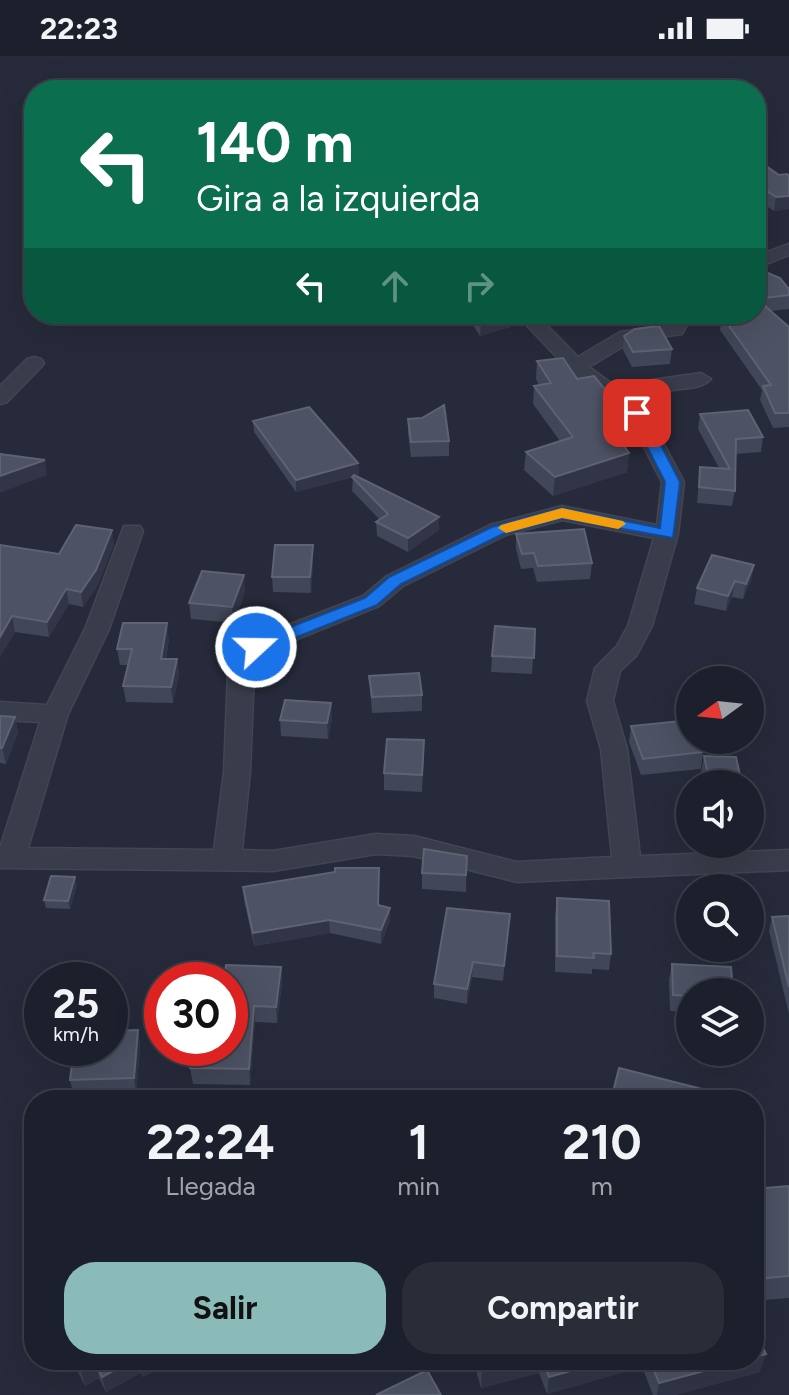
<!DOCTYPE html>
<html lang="es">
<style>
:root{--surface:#1c202c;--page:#292d38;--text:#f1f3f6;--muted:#a0a3a9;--line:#3a3e48;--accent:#8bbbb9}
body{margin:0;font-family:Figtree,sans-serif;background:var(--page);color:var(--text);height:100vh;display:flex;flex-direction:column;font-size:30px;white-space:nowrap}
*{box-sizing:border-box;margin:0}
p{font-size:26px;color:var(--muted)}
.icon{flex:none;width:44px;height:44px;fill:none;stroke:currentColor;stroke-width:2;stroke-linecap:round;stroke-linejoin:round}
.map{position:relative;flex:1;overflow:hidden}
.panel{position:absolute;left:24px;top:1034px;width:740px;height:280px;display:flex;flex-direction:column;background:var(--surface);border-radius:32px;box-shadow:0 8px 32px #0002,0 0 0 2px var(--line)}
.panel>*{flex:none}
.hud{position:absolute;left:24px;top:24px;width:742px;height:244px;border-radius:32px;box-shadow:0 8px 32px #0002,0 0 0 2px var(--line);background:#0b6e4f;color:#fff;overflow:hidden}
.needle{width:52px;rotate:255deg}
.tools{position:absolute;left:676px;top:610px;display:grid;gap:16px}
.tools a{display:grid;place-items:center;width:88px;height:88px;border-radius:50%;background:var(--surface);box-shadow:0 8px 32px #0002,0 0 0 2px var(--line);font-size:40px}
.speed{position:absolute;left:24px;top:906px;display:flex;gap:16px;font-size:40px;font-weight:700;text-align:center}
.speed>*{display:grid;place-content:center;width:104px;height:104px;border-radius:50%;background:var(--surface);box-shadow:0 8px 32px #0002,0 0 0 2px var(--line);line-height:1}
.speed small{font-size:20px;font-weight:400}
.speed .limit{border:12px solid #d22;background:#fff;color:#111}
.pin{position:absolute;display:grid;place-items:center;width:68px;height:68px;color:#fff;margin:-34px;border-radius:16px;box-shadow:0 4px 12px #0006}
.me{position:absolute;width:88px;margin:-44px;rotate:69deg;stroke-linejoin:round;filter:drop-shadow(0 0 6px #0008)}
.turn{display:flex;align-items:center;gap:28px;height:168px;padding:0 40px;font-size:36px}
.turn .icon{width:104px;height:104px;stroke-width:2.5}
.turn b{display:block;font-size:56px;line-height:68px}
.lanes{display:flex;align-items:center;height:76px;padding:0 40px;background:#0003;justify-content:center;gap:40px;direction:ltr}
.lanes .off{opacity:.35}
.eta{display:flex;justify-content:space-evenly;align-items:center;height:136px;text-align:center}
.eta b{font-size:48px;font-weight:700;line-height:56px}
.button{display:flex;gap:16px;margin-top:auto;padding:16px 40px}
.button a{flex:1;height:92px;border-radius:32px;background:var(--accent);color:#111;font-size:32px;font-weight:700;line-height:92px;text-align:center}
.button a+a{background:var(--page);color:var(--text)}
.status{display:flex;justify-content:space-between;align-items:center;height:56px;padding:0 40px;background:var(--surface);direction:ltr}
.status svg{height:22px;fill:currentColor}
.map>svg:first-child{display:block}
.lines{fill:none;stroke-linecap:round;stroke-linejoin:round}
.minor-casing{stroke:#424553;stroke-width:3}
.minor{fill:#393c4a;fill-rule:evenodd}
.wall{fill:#414658}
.shaded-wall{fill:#313547}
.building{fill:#4d5264;stroke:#5e6273;stroke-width:2}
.route{fill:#1a73e8;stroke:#114b97;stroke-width:2}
.slow{fill:#f59e0b}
</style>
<div class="status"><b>22:23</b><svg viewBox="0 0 49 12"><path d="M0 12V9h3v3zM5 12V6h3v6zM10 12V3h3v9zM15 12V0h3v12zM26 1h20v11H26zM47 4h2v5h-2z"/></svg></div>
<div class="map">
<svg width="789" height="1339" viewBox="0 0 789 1339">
<rect width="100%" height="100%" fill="#262a3a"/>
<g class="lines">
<defs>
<path id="minor" d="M789,188v11l-33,13v-12z
M516,258h20l42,43 42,-25 48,-7 7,-11h18l-11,20 -50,7 -43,26 41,30 15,-15 7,-2 49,-7 10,6c-14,15 -44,5 -61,19l-3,15 37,69 -6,52 -26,92 -16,30 -16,15 -7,30 14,48 13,107 149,-6v20l-272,12 -103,-26 -38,-2 -103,17 -273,-3v-20l40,-126 -40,-2v-18l47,3 38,-76 39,-103h16l3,5 -34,98 -41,85 -40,134 186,2 10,-78 4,-100 19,-31 116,-45 24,-20 103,-51 72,-19 95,19 5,-43 -34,-66 -59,-46zM562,464l92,18 -26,88 -11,20 -22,22 -8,33 14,48 11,108 -95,5 -103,-26 -38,-2 -103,17 -31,-1 8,-78 4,-100 11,-20 114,-46 24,-20 103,-51z
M34,301l7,2 3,4 -3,4 -34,35 -7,2v-18l27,-27z"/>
</defs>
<use href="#minor" class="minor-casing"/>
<use href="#minor" class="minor"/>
</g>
<path class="wall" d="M756,103l23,16 10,1v33l-15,2 -18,-12z
M756,212l33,21v20l-18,2 18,16v100l-16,1 -13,-28 2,-10 -42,-60 2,-14h4v-2h30z
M362,258l-4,11h-29l-1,-7z
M466,258h45l-1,13 -30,9z
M624,280l48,13 -2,15 -38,3 -9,-17z
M537,305l40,18 48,35 -2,19 -8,1 14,19 -2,19 -74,24 -29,-26 2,-18 34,-11 -27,-37 1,-18 5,-1 -3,-6z
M700,358l63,23 -2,15 -25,2 -1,37 -3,15 -35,-3 3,-36 19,1 -21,-39z
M422,362l27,23v15l-38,1 -3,-23v-15z
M253,365l105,42 1,12 -3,1 83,54 -31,22 -31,-16 -1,-14 4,-2 -28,-29 1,-14 -57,15 -42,-60z
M516,478l76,29 -2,16 -53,3 -4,-14 -12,1 -5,-20z
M114,488l-16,41 -15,22 -14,-3 -20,33 -34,-5 -15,25v-112l59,9z
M313,505l-2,32 -38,-1 -1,-15z
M754,509l-3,15 -8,19 -11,-2 -6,14 -32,-7 3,-16z
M245,535l-11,32 -43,-4 -2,-16z
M535,573l-3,45 -41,-2 1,-16z
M169,583l-3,20h11l2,16 -6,28 -47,-1 -3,-16 5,-21h-8l-3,-16z
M369,620l53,19v16l-50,2z
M331,647l1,16 -4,20 -47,-3 -1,-16z
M0,660l15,1 3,15 -12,32 -6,-1z
M631,670l72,26 -2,17 -60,6 -12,-33z
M424,700l-2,36 -38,-2v-17z
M704,700l38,28h-38l-3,-11z
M467,800l-1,36 -44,-3v-16z
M77,829l-7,24 -24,-1 -2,-8z
M243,831l147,21v13l-9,23 -51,-11 -76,13 -10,-46z
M557,842l54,56 -2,16 -17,-1v5l-37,-2v-57z
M510,858l-7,67 -31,-4 -5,27 -33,-6v-14z
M789,860v98l-20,-83 3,-14z
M672,908l61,28h-43v20l-20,-1 -1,-31z
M281,911l1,16 -5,40 -22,-1 -5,63 -57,-1 -3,-16 40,-20v-68z
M138,974l2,17 -4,47 -62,2 -4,-16z
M789,1130v112l-35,3v-112z
M72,1304h103l-32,17 -2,-4 -35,19 -7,-14 -14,8z
M473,1304h281l6,12 -85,23h-22l-11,-28 -95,27 -8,-21 -58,15z"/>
<path class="shaded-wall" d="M789,140v13l-15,2 2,-14z
M505,258h6l-1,13 -30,9 1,-14z
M625,358l-2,19 -20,3 1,-18z
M629,397l-2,19 -74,24 2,-19z
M45,404l2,15 -47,18v-17z
M358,407l1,12 -63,17v-12z
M439,461v13l-31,22v-14z
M112,474l2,14 -16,41 -15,22 -2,-15z
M313,489v16l-2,32 -1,-16z
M754,509l-3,15 -8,19 3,-15z
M244,519l1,16 -11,32 -2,-16z
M735,525l-3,16 -6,14 2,-15z
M66,533l3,15 -20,33 -2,-15z
M12,560l3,16 -15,25v-20z
M167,567l2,16 -6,36 -2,-16z
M177,603l2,16 -6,28 -2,-16z
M331,647l1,16 -4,20 -1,-16z
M15,661l3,15 -12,32 -4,-16z
M75,821l2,8 -7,24 -2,-8z
M390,852v13l-9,23v-14z
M329,864l1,13 -76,13 -1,-13z
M473,906l-1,15 -5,27v-15z
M281,911l1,16 -5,40 -1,-16z
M254,950l1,16 -5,63 -1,-16z
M138,974l2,17 -4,47 -2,-16z
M766,1298l-6,18 -85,23h-18l2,-12 86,-23h9v-3z
M133,1304h5l3,13 -35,19 -4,-15z
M145,1304h30l-32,17 -3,-15z
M523,1304h18l-2,13 -58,15 1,-17z
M609,1304h34l-1,7 -95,27 2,-17z
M96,1307l3,15 -14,8 -4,-15z"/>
<path class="building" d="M756,103l23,16 8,-1 2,2v20l-13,1 -20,-13z
M756,212l24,10 9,11v6l-25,3 -8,-11z
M756,242l33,29v86h-14l-12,-27 8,-1 -49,-69 34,-2z
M330,258h29l-1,3 -30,1z
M476,258h29l-24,8z
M659,270l13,23 -39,3 -9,-16 11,-7z
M563,302l14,21 17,-3 31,38 -21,4 25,35 -74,24 -29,-25 47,-15 -39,-51 17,-3 -14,-22z
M444,349l5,36 -38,1 -3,-23 14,-1z
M309,351l49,56 -62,17 -43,-59z
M748,354l15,27 -27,2 -1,52 -36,-4 1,-20 30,2 -30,-55z
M0,398l45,6 -45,16z
M354,419l85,42 -31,21 -32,-16 12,-8 -36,-37z
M76,469l36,5 -16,40 -15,22 -15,-3 -19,33 -35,-6 -12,21v-92l59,9z
M584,473l8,34 -54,3 -4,-13 -12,1 -6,-20z
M275,489h38l-3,32h-38z
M712,499l42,10 -8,19 -11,-3 -7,15 -31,-8z
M202,515l42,4 -12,32 -43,-4z
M123,567h44l-6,36h16l-6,28 -48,-1 9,-37h-15z
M495,570l40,3 -1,29 -42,-2z
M419,617l3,22 -50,2 -3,-21z
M285,644l46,3 -4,20 -47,-3z
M0,660l15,1 -13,31h-2z
M690,664v20h8l5,12 -60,7 -12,-33z
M387,683l37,1 -2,35 -38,-2z
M704,700l32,1 6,27h-32z
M424,793l43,7 -1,19 -44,-2z
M335,812h44l-1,37 12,3 -9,22 -52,-10 -76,13 -10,-46 92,-15z
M51,820l24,1 -7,24 -24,-1z
M557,842l52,3 2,53 -18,-1 1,5 -37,-2z
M447,852l63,6 -6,52 -31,-4 -6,27 -33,-5z
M789,860v71l-17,-70z
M672,908l59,3 2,25 -35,-3v3h-8v4l-17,-1z
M226,909l55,2 -5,40 -22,-1 -5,63 -59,-1 3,-20h37v-68h-6z
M138,974l-4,48 -64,2 4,-32h36v-17z
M619,1012l87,22 -2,10h-93z
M512,1040h58l1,4h-59z
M789,1130v90l-32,3 -3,-10v-80z
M754,1274l12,24 -12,3z
M75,1304h58l-31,17 -6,-14 -15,8z
M479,1304h44l-41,11z
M543,1304h66l-60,17z
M650,1304h95l-86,23z
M427,1314l14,25h-65z"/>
<path class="route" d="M637,353l7,4 36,69 -7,56 -111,-20 -59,16 -102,50 -24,21 -115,46 -6,2 -9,-6 3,-4 115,-45 24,-21 103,-50 70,-19 98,20 5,-46 -35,-69z"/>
<path class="slow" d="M562,452l61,13 3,3 -8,5 -56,-11 -56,15 -8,-5 3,-3z"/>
</svg>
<div class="tools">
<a><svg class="needle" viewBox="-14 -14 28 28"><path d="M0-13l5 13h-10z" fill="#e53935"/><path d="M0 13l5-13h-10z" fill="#a0a3a9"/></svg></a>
<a><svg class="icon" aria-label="sound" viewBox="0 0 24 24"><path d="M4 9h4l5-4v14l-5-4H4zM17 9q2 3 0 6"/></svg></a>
<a><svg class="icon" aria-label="search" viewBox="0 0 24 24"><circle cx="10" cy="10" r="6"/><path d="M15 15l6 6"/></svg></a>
<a><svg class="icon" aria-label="layers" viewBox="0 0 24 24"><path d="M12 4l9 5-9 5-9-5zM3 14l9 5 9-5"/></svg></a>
</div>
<div class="speed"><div>25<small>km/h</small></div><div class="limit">30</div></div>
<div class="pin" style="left:637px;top:357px;background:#d93025"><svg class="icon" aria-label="arrive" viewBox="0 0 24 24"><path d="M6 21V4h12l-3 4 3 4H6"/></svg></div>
<svg class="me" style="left:256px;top:591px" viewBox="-20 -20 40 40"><circle r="17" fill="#1a73e8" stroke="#fff" stroke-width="3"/><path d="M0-11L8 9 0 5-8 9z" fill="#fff"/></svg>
<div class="hud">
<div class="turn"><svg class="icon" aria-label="left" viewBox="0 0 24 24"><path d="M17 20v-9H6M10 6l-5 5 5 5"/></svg><div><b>140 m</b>Gira a la izquierda</div></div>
<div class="lanes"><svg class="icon" aria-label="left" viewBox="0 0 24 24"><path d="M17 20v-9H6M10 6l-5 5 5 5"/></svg><svg class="icon off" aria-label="ahead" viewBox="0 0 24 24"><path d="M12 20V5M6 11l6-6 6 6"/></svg><svg class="icon off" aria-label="right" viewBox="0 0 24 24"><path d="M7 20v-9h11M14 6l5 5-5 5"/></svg></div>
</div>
<section class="panel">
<div class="eta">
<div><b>22:24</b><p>Llegada</p></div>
<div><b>1</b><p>min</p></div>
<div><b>210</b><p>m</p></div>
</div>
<div class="button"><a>Salir</a><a>Compartir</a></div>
</section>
</div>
